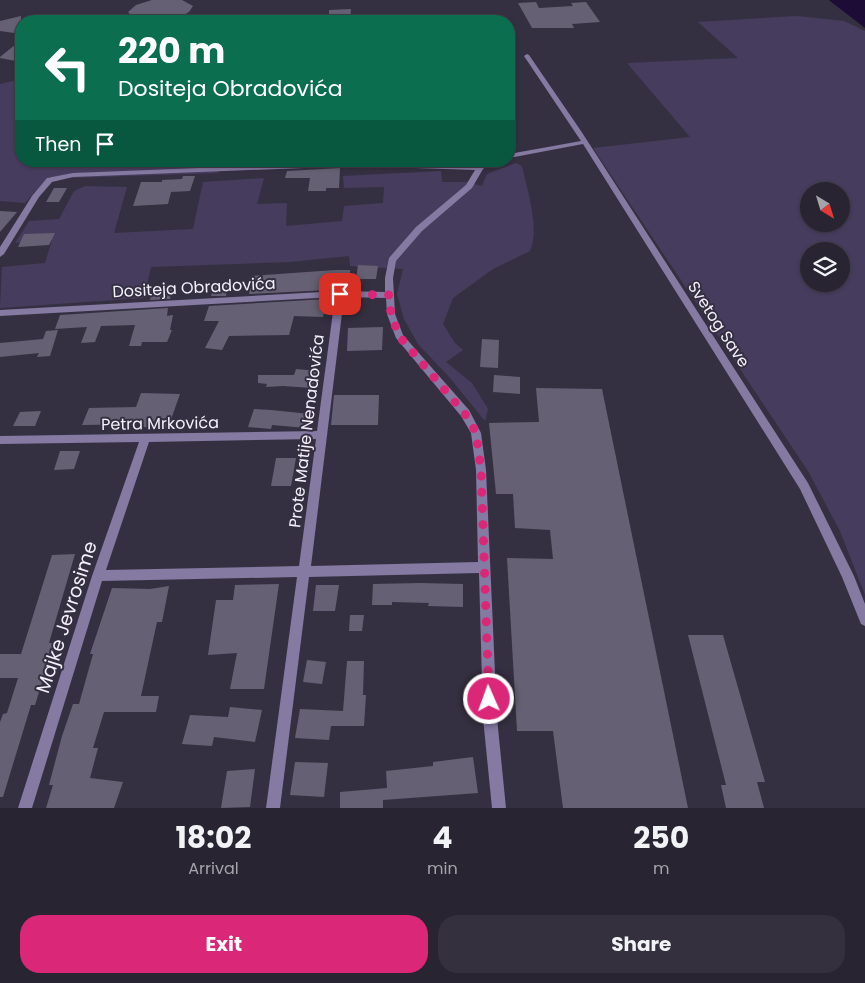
<!DOCTYPE html>
<meta charset="utf-8">
<style>
:root{--surface:#282431;--page:#34303d;--text:#f1f3f6;--muted:#a5a4ab;--line:#44414d;--accent:#db2777}
body{margin:0;font-family:Poppins,sans-serif;background:var(--page);color:var(--text);height:100vh;display:flex;flex-direction:column;font-size:19px;white-space:nowrap}
*{box-sizing:border-box;margin:0}
p{font-size:16px;color:var(--muted)}
.icon{flex:none;width:28px;height:28px;fill:none;stroke:currentColor;stroke-width:2;stroke-linecap:round;stroke-linejoin:round}
.map{position:relative;height:808px;overflow:hidden}
.details{display:flex;flex-direction:column;background:var(--surface);flex:1}
.details>*{flex:none}
.guide{position:absolute;left:15px;top:15px;width:500px;height:152px;border-radius:20px;box-shadow:0 1px 4px #0004,0 0 0 1px var(--line);background:#0b6e4f;color:#fff;overflow:hidden}
.needle{width:32px;rotate:142deg}
.buttons{position:absolute;left:800px;top:182px;display:grid;gap:10px}
.buttons a{display:grid;place-items:center;width:50px;height:50px;border-radius:50%;background:var(--surface);box-shadow:0 1px 4px #0004,0 0 0 1px var(--line);font-size:25px}
.pin{position:absolute;display:grid;place-items:center;width:42px;height:42px;color:#fff;margin:-21px;border-radius:10px;box-shadow:0 2px 8px #0006}
.me{position:absolute;width:55px;margin:-28px;rotate:358deg;stroke-linejoin:round;filter:drop-shadow(0 0 4px #0008)}
.turn{display:flex;align-items:center;gap:18px;height:105px;padding:0 20px;font-size:22px}
.turn .icon{width:65px;height:65px;stroke-width:2.5}
.turn b{display:block;font-size:35px;line-height:42px}
.then{display:flex;align-items:center;height:48px;padding:0 20px;background:#0003;gap:10px;font-size:19px}
.eta{display:flex;justify-content:space-evenly;align-items:center;height:85px;text-align:center}
.eta b{font-size:30px;font-weight:700;line-height:35px}
.action{display:flex;gap:10px;margin-top:auto;padding:10px 20px}
.action a{flex:1;height:58px;border-radius:20px;background:var(--accent);color:#fff;font-size:20px;font-weight:700;line-height:58px;text-align:center}
.action a+a{background:var(--page);color:var(--text)}
.map>svg:first-child{display:block}
.green{fill:#463d5e;fill-rule:evenodd}
.water{fill:#1c0c36}
.building{fill:#656073}
.lines{fill:none;stroke-linecap:round;stroke-linejoin:round}
.street{fill:#847aa2;fill-rule:evenodd}
.route{stroke:#db2777;stroke-width:9;stroke-dasharray:0 16.2}
.labels{text-anchor:middle;stroke-width:4;stroke-linejoin:round;paint-order:stroke}
.street-label{font-size:16px;fill:#f3f0fb;stroke:#353041}
.near-street-label{font-size:19px;fill:#f3f0fb;stroke:#353041}
</style>
<div class="map">
<svg width="865" height="808" viewBox="0 0 865 808">
<rect width="100%" height="100%" fill="#353041"/>
<path class="green" d="M797,16l47,5 21,10v564l-25,-64 -32,-60 -215,-323 97,-11 -63,-74 111,-5 -40,-36zM809,191h32v33h-32zM809,251h32v33h-32z
M21,79v82h200l-3,12 -151,5 -18,-1 -24,26 -25,-2v-117z
M516,163l6,3c5,23 18,63 8,85l-37,18 -40,29 -10,26 12,19 8,7 -17,12 26,21 16,26 -3,12 -35,-43 -32,-34 -14,-25 -7,-25 6,-25 -53,-3 -1,-10 -59,6 -139,5 -7,31 -144,10 2,-41 43,-4 7,-23 -37,3 14,-22 30,-2 15,-28 11,-5 42,1 -13,46 79,-4 10,-47 61,-4 -7,26 30,-1 -1,23 56,-5 2,-15 39,-3 1,-16 -40,1 -1,-12 98,-5 1,11h24l16,4 5,-12z"/>
<path class="water" d="M829,0h36v28l-35,-27z"/>
<path class="building" d="M152,0h30l11,6 -4,6 -7,4 -19,5 -23,-1 -7,-2 -5,-6 8,-7z
M536,2l3,6 34,-2 -2,-3 15,-1 14,20 -28,2 2,4h-42l-14,-25z
M351,9l-1,12h-21v-11z
M21,16v18l-21,-3v-10z
M21,40v22l-21,-4v-1z
M340,168l-1,20h-13v3h-18l2,-13h-25l2,-7z
M183,176h12l-5,15 -19,1 -3,12 -35,2 8,-24h21v-2l20,-1z
M54,188h13l-8,14h-13z
M0,211l17,1 -17,20z
M55,233l-6,12 -31,2 6,-13z
M358,265l20,1 -2,13h-20z
M335,270h15v12l-20,1 -2,7 -79,4 3,-18z
M228,283l-2,13h-15l4,-12z
M172,289l-2,10 -20,1 2,-10z
M327,299l-4,18 -29,-1 -5,19 -60,1 -7,14 -17,-2 14,-27h-15l5,-15z
M168,308l-1,8 6,-1 -3,15h2l-5,12h-25l-1,4h-12l6,-21 -34,1 -6,16 -14,1 6,-16 -32,2 5,-14z
M383,327l-1,23 -35,1 1,-23z
M58,330l-8,26 -13,1 2,-4 -39,4v-14l43,-4 3,-8z
M482,339l17,1 -1,28 -18,-1z
M296,369l22,2 -6,17 -29,-2 -17,1 1,-3 -9,-1v-8h36z
M494,375l26,2v17l-27,-2z
M536,388l66,1 86,419h-125l-10,-77h-36l-10,-173 46,1 -3,-29 -35,-2 -2,-34h-17l-7,-71 50,-1z
M141,393l39,1 -12,34 -26,-1 2,-3 -62,1 7,-17 47,-1z
M334,395h45l-1,30h-47z
M254,409l17,1 39,4 -4,14 -34,-3 -1,4 -23,-2z
M41,411l-6,15h-22l7,-14z
M60,451h20l-6,18 -20,1z
M276,458h20l-5,28h-20z
M75,554l-26,89h5l-8,27 -11,35h-4l-28,92h-3v-75l3,-8 4,-1 11,-35h-18v-24h21l31,-99z
M420,583l43,1v23l-35,-1 1,-3 -37,-1v3h-20l1,-21z
M279,584l-15,105h-34l7,-36 -29,2 8,-55h17l2,-15z
M316,585h23l-4,26h-22z
M169,586l-7,36h-5l-16,74h18l-3,16h-52l-11,36h5l-8,30 33,4 -9,26h-68l7,-23h-4l13,-49 11,-32h6l14,-50h-3l22,-66 38,1z
M350,615h14l-2,16h-13z
M688,635h35l42,147h-8l7,26h-38l-5,-23h5z
M307,660l19,2 -4,22 -19,-2z
M347,661h17l-1,34h3l-2,31h-33l-2,14 -34,-2 5,-29 43,2z
M230,707l32,3 -7,32 -41,-5 -2,9 -30,-2 8,-29 38,2z
M473,757l5,36 -95,7v8h-43v-16l47,-4 -1,-17 47,-5v-4z
M295,762l33,1 -4,34 -34,-2z
M255,769l-5,38 -29,1 6,-37z"/>
<g class="lines">
<path class="street" d="M527,54l2,1 52,76 227,352 46,93 11,28v22l-4,-2 -19,-47 -42,-88 -217,-345 -74,14v-4l72,-13 -57,-85z
M485,161h8l-10,8 -11,19 -50,43 -26,30 -3,17 2,36 8,21 66,75 12,23 5,37 11,248 9,90h-14l-9,-90 -4,-145 -170,4 -29,231h-14l31,-231 -195,4 -70,227h-14l74,-232 47,-134 -139,2v-8l317,-5 18,-134 -335,19v-6l340,-19 45,1v-14l4,-20 27,-31 50,-42 9,-15 -120,-4 -282,11 -21,5 -13,15 -35,57 -4,3v-10l32,-51 15,-18 26,-5 282,-11 123,4zM344,297l42,1 1,16 9,24 65,78 10,17 5,37 2,92 -167,4zM316,439l-17,127 -193,4 43,-128z"/>
</g>
<g class="lines">
<path class="route" d="M340,294l49,1 2,19 8,22 66,78 11,18 5,38 8,229"/>
</g>
<g class="labels">
<g class="street-label">
<text transform="translate(194 287) rotate(-3)" y="6">Dositeja Obradovića</text>
<text transform="translate(719 324) rotate(57)" y="6">Svetog Save</text>
<text transform="translate(160 423) rotate(-1)" y="6">Petra Mrkovića</text>
<text transform="translate(306 431) rotate(-83)" y="6">Prote Matije Nenadovića</text>
</g>
<g class="near-street-label">
<text transform="translate(66 617) rotate(-72)" y="7">Majke Jevrosime</text>
</g>
</g>
</svg>
<div class="buttons">
<a><svg class="needle" viewBox="-14 -14 28 28"><path d="M0-13l5 13h-10z" fill="#e53935"/><path d="M0 13l5-13h-10z" fill="#a5a4ab"/></svg></a>
<a><svg class="icon" aria-label="layers" viewBox="0 0 24 24"><path d="M12 4l9 5-9 5-9-5zM3 14l9 5 9-5"/></svg></a>
</div>
<div class="pin" style="left:340px;top:294px;background:#d93025"><svg class="icon" aria-label="arrive" viewBox="0 0 24 24"><path d="M6 21V4h12l-3 4 3 4H6"/></svg></div>
<svg class="me" style="left:489px;top:699px" viewBox="-20 -20 40 40"><circle r="17" fill="#db2777" stroke="#fff" stroke-width="3"/><path d="M0-11L8 9 0 5-8 9z" fill="#fff"/></svg>
<div class="guide">
<div class="turn"><svg class="icon" aria-label="left" viewBox="0 0 24 24"><path d="M17 20v-9H6M10 6l-5 5 5 5"/></svg><div><b>220 m</b>Dositeja Obradovića</div></div>
<div class="then">Then<svg class="icon" aria-label="arrive" viewBox="0 0 24 24"><path d="M6 21V4h12l-3 4 3 4H6"/></svg></div>
</div>
</div>
<section class="details">
<div class="eta">
<div><b>18:02</b><p>Arrival</p></div>
<div><b>4</b><p>min</p></div>
<div><b>250</b><p>m</p></div>
</div>
<div class="action"><a>Exit</a><a>Share</a></div>
</section>
